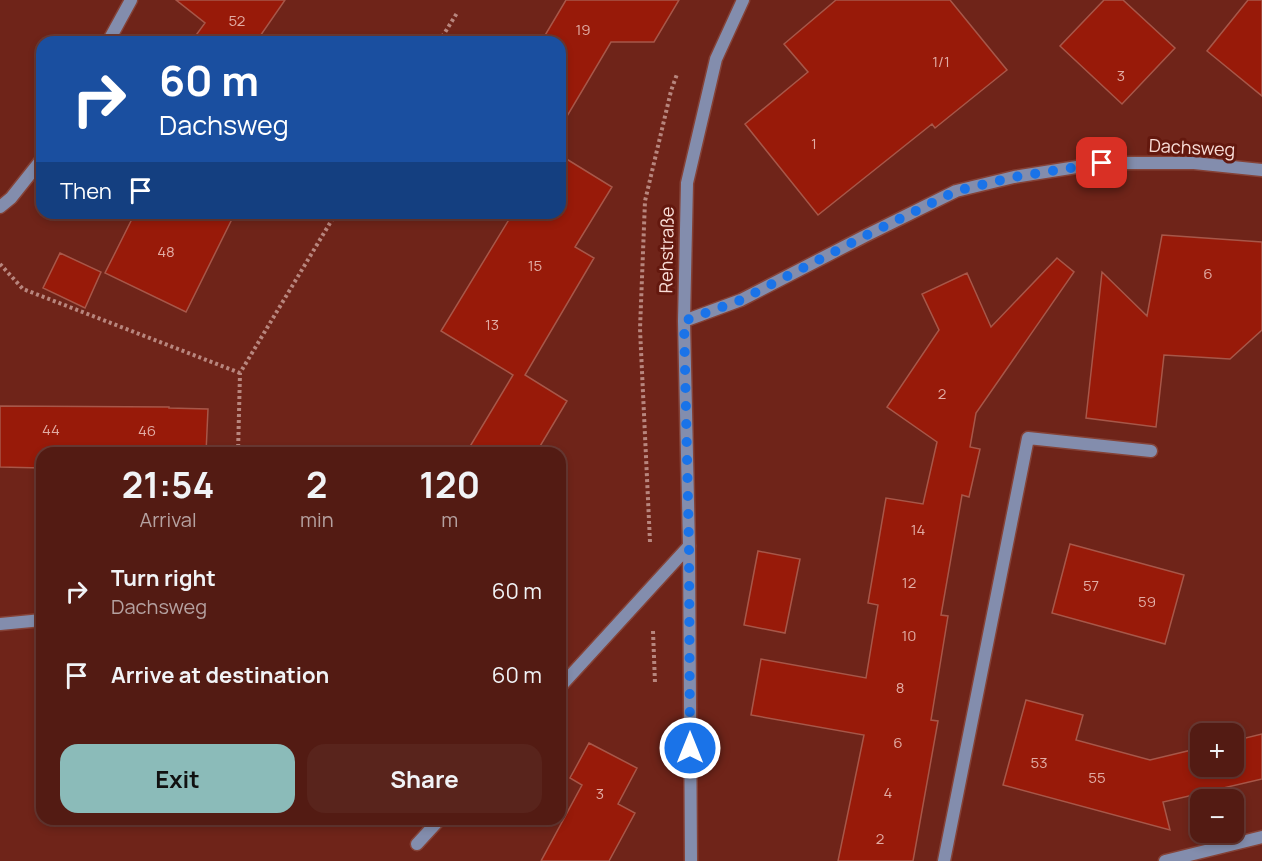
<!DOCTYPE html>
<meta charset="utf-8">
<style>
:root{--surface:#531b13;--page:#59241c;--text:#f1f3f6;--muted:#b5a1a0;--line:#693933;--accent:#8bbbb9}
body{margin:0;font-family:Manrope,sans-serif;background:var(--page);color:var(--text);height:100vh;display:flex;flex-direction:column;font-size:22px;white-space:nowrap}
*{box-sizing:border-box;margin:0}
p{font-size:20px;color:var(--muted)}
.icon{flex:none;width:33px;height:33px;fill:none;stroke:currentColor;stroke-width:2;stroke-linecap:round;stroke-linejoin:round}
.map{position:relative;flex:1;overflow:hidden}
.drawer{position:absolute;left:36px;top:447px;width:530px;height:378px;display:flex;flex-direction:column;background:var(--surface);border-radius:18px;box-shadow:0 3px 9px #0003,0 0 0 2px var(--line)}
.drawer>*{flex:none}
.guide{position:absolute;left:36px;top:36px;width:530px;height:183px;border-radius:18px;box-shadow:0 3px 9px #0003,0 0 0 2px var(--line);background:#1a4fa0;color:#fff;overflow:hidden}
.tools{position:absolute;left:1190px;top:723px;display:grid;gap:12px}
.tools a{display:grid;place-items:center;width:54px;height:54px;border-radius:12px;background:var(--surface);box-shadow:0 3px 9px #0003,0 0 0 2px var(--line);font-size:30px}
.pin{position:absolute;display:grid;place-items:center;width:51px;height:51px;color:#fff;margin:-26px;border-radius:12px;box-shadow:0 3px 9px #0006}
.me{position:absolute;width:66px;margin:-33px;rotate:0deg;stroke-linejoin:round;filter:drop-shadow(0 0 4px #0008)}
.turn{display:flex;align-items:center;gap:21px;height:126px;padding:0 24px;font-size:27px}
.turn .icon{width:78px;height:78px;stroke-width:2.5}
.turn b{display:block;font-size:42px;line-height:51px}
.then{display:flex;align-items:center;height:57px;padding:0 24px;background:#0003;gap:12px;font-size:22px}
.eta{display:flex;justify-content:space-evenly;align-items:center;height:102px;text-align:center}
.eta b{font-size:36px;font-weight:700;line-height:42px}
.button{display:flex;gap:12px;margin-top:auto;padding:12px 24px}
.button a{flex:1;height:69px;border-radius:18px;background:var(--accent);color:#111;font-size:24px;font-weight:700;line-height:69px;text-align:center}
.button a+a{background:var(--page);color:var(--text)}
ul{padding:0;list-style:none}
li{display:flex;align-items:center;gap:18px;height:84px;padding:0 24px}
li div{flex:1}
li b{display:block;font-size:22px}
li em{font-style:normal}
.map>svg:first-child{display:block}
.building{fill:#981a09;stroke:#a75749;stroke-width:1.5}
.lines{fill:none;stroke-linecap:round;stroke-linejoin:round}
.lane-casing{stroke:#854237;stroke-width:15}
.street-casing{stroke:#854237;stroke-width:15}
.path{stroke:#b8867e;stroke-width:4;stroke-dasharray:3 3;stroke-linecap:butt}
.lane{stroke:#838dad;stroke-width:12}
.street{stroke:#838dad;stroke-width:12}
.route{stroke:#1a73e8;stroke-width:10;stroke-dasharray:0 18}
.labels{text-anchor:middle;stroke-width:6;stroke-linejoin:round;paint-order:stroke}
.number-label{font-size:15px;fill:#e1aca4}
.street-label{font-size:18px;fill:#f9ddd7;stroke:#63180e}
</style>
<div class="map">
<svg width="1262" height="861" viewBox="0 0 1262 861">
<rect width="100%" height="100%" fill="#6f2419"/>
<path class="building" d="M176,0h109l-29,42h-65l14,-19z
M566,0h113l-25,42h-43l-51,86v-86h-19z
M836,0h114l57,70 -72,58 -3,-4 -114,91 -73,-91 63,-52 -24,-28z
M1104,0h19l52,48 -53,56 -62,-58z
M1248,0h14v96l-55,-45z
M560,155l52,32 -37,60 19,11 -69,117 42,26 -31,52h-70l47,-78 -72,-44 72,-118h47z
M135,213h100l-49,99 -81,-39z
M1162,235l100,7v88l-32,29 -66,-4 -8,72 -70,-9 16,-146 45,44z
M60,253l41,19 -16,36 -42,-20z
M1057,258l17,14 -98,141 -6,34 10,2 -11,48 -7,-2 -21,120 7,1 -17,104 7,1 -25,140h-75l26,-126 -113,-20 10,-56 105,19 12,-73 -10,-2 18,-105 37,6 14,-62 -50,-35 52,-77 -17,-36 45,-21 24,54z
M0,406l169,1v1l39,1 -2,44h-164v15l-42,-1z
M1070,544l114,31 -19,69 -113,-31z
M758,551l42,8 -15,74 -41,-8z
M1026,700l57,15 -7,25 74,20 50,-12v18h33v-25l29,-7v45l-99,23 7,28 -167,-45z
M589,743l48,25 -19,36 17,9 -26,48h-68l41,-76 -12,-7z"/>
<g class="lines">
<defs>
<path id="lane" d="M0,624l42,-4
M560,687l129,-141
M417,844l23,-25
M944,861l84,-423 123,13"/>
<path id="street" d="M108,42l23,-42
M0,207l11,-9 31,-39
M684,321l57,-21 126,-65 89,-44 58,-14 88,-14h92l68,7
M691,861l-2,-315 -5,-225 3,-138 29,-124 27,-59
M1165,861l97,-24"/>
</defs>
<use href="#lane" class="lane-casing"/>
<use href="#street" class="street-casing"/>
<path class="path" d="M439,42l18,-29
M0,264l23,25 217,84
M238,453l2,-80 96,-160
M650,542l-10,-213 5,-128 26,-110 6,-17
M653,631l2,52"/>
<use href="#lane" class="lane"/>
<use href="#street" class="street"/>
</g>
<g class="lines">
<path class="route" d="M690,748l-1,-202 -5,-225 57,-21 126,-65 89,-44 58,-14 88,-14"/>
</g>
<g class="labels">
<g class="number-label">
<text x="237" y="26">52</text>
<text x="583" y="35">19</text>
<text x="941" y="67">1/1</text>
<text x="1121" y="81">3</text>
<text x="814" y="149">1</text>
<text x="166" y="257">48</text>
<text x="535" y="271">15</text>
<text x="1208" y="279">6</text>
<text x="492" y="330">13</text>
<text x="942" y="399">2</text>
<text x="51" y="435">44</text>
<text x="147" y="436">46</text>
<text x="918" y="535">14</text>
<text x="909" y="588">12</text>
<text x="1091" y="591">57</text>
<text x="1147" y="607">59</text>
<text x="909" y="641">10</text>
<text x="900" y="693">8</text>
<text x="898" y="748">6</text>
<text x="1039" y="768">53</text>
<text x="1097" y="783">55</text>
<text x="888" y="798">4</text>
<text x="600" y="799">3</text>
<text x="880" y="844">2</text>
</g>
<g class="street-label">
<text transform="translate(1192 148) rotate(3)" y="6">Dachsweg</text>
<text transform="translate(667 250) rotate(-89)" y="6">Rehstraße</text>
</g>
</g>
</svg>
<div class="tools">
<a>+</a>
<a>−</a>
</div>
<div class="pin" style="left:1102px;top:163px;background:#d93025"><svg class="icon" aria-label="arrive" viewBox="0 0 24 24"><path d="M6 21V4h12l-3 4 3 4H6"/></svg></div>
<svg class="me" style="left:690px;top:748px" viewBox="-20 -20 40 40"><circle r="17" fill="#1a73e8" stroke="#fff" stroke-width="3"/><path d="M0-11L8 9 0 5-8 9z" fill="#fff"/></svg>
<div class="guide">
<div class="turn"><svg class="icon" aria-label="right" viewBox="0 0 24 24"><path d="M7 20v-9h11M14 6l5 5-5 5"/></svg><div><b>60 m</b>Dachsweg</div></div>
<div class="then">Then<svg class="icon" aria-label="arrive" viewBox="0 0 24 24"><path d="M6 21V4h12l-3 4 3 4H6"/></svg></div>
</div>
<section class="drawer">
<div class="eta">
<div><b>21:54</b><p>Arrival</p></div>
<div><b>2</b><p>min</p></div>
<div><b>120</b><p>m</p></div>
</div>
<ul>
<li><svg class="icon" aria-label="right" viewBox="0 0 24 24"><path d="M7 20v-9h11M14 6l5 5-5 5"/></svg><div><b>Turn right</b><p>Dachsweg</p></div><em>60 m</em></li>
<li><svg class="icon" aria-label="arrive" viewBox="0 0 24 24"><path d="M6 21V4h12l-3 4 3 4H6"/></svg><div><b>Arrive at destination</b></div><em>60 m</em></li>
</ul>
<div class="button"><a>Exit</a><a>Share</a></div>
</section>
</div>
